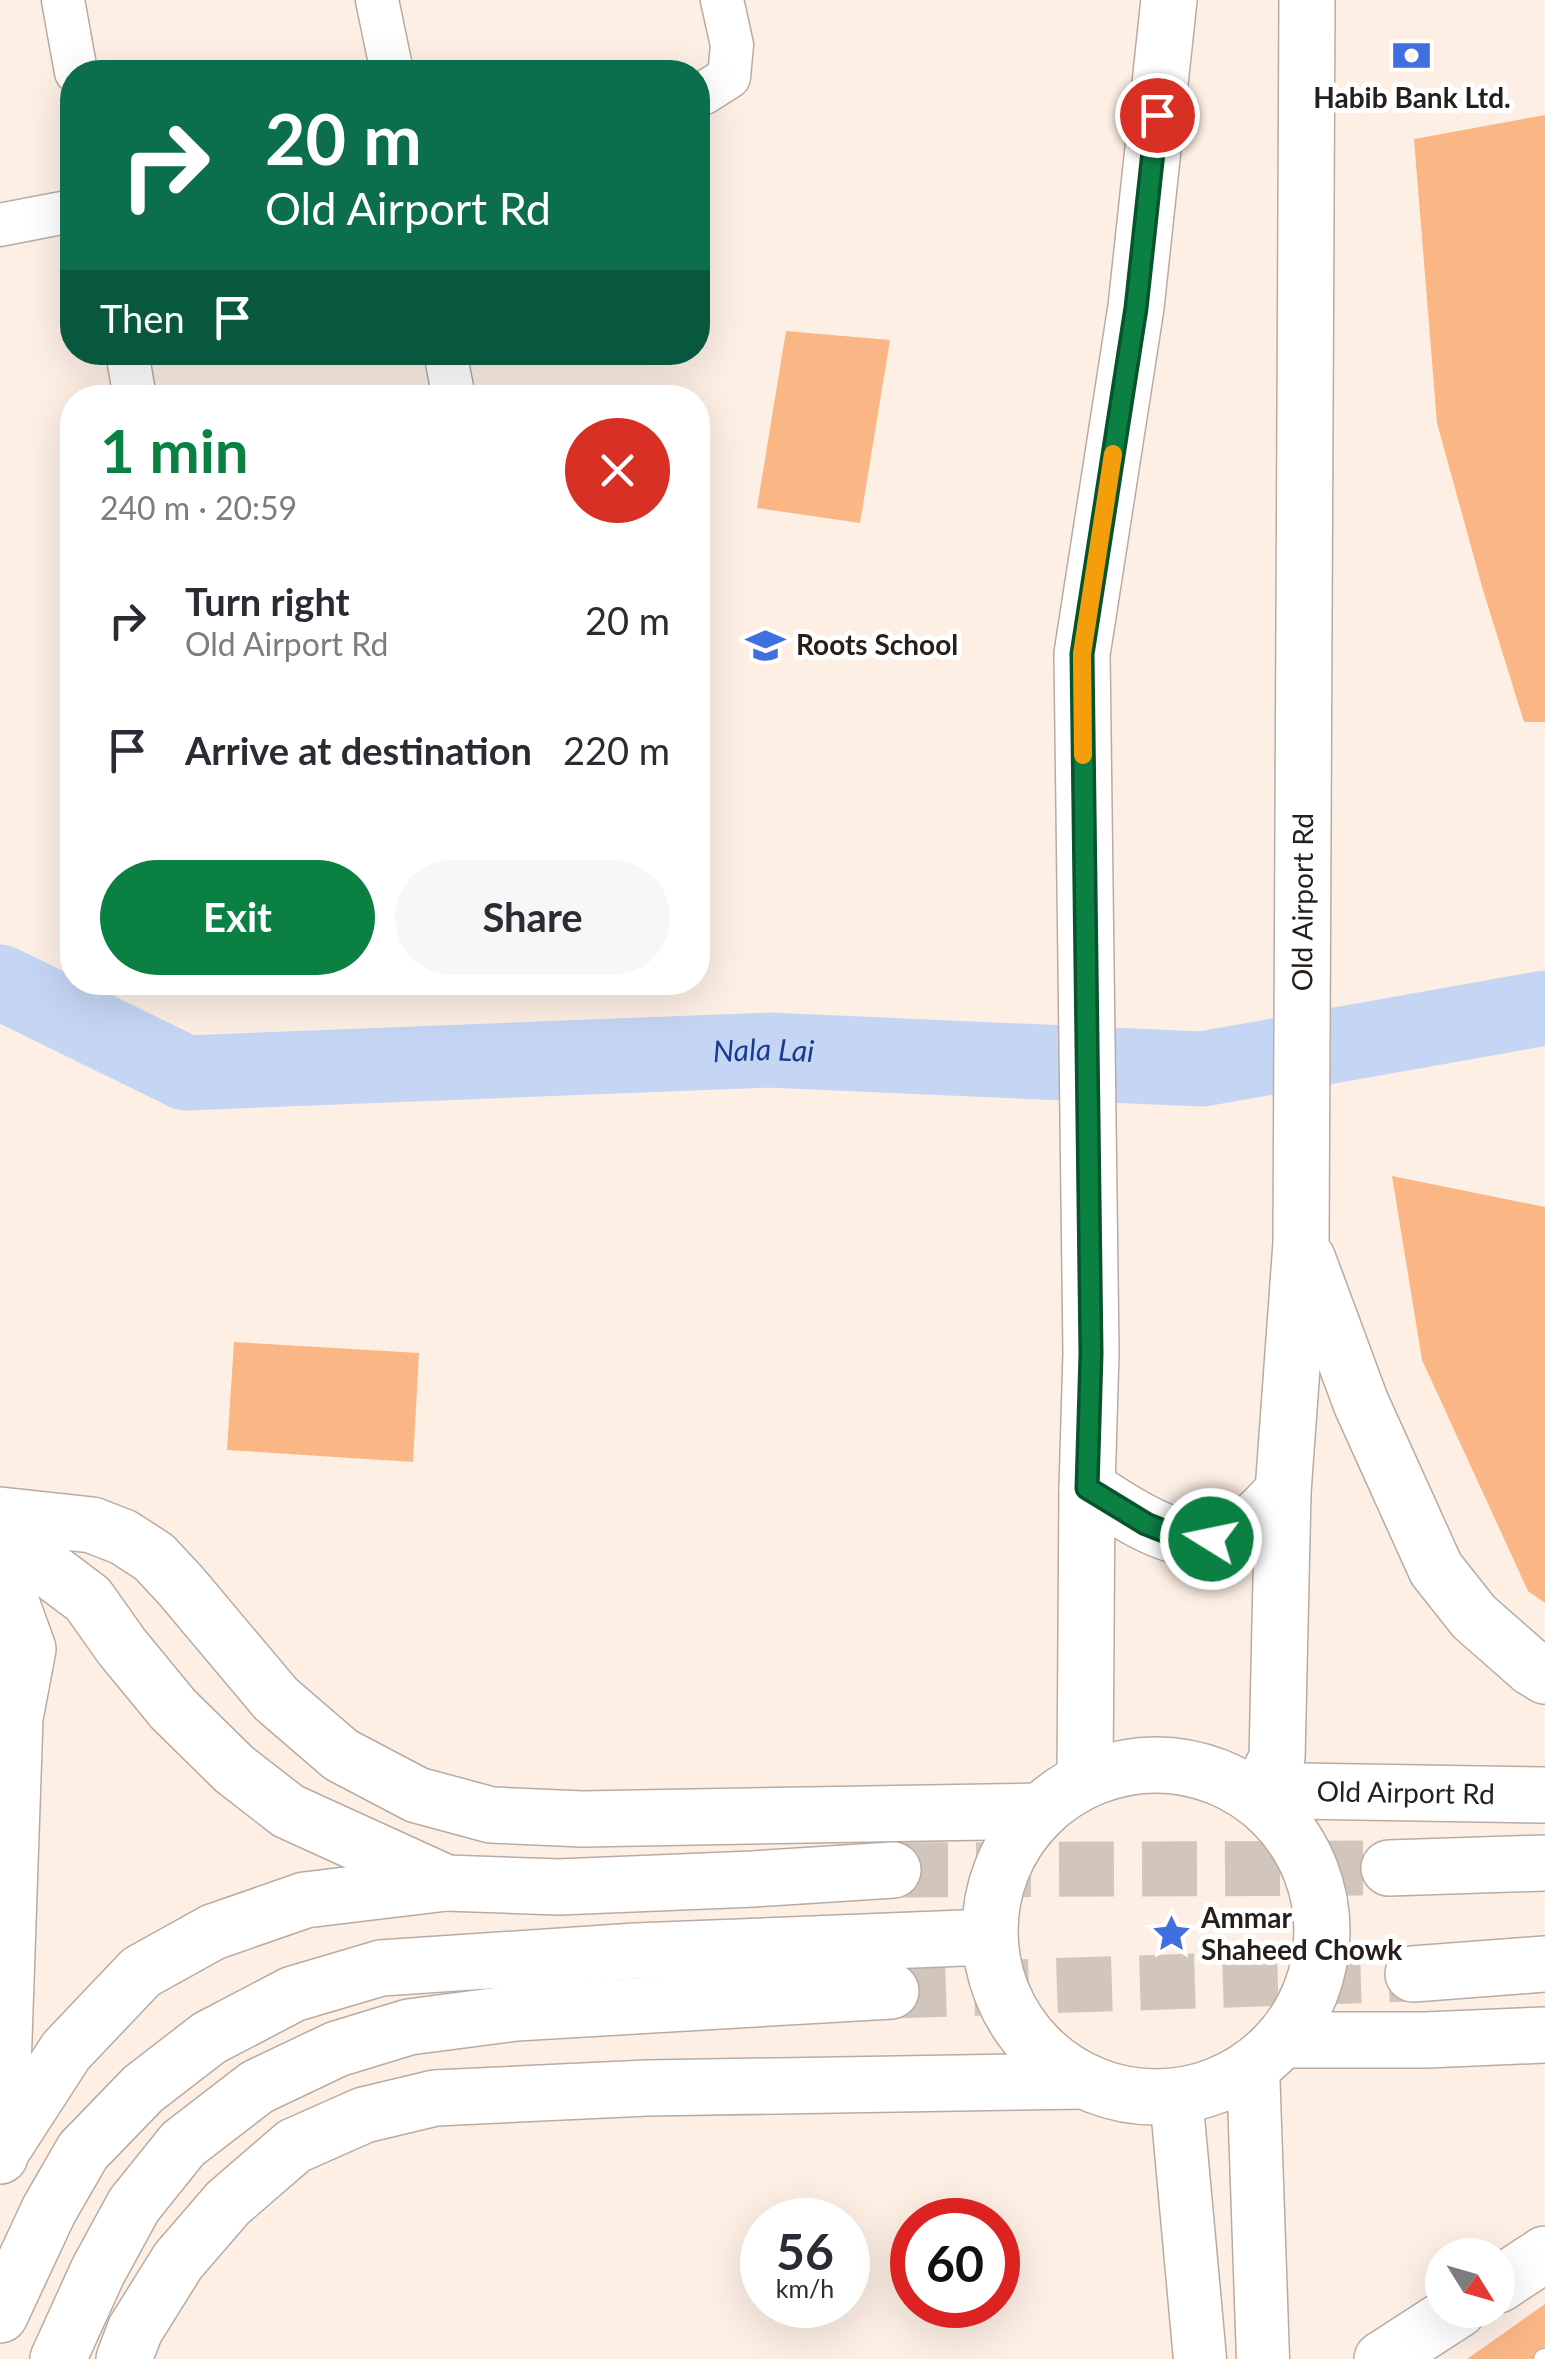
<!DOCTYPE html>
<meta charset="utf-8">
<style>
:root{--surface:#fff;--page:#f7f7f7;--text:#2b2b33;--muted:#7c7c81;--accent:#0b8043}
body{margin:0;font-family:Lato,sans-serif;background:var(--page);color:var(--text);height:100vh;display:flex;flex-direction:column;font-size:38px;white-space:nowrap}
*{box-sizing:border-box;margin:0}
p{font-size:32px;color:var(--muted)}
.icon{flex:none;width:55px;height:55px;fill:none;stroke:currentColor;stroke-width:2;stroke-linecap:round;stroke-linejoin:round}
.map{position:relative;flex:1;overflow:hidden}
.panel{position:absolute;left:60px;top:385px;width:650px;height:610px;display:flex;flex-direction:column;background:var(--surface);border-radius:40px;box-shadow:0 10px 40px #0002}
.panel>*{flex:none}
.hud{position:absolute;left:60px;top:60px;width:650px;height:305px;border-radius:40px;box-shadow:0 10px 40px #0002;background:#0b6e4f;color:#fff;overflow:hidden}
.needle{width:65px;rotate:127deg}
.controls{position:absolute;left:1425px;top:2238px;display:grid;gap:20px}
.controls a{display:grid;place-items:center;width:90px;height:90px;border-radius:50%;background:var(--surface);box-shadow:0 10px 40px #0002;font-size:50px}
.speed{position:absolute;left:740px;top:2198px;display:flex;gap:20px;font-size:50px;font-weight:700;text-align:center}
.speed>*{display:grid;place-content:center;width:130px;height:130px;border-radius:50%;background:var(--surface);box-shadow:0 10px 40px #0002;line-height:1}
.speed small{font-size:25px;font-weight:400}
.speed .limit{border:15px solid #d22;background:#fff;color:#111}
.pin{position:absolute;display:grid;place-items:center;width:85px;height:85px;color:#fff;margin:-42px;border:5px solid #fff;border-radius:50%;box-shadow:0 2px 10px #0007}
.me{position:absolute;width:110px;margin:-55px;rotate:280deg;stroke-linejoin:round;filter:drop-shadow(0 0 8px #0008)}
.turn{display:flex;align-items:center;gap:35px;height:210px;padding:0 40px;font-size:45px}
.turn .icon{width:130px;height:130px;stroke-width:2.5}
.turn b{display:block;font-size:70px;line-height:85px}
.then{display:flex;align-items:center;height:95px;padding:0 40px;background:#0003;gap:20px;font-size:38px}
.round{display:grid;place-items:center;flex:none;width:105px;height:105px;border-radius:52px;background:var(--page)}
.summary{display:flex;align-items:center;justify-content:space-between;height:170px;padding:0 40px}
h1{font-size:60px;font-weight:700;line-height:75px;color:var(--accent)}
.primary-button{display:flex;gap:20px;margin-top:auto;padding:20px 40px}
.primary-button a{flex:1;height:115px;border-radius:60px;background:var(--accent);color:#fff;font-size:40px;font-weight:700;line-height:115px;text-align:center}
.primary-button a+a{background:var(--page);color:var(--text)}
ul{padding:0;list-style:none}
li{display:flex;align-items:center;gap:30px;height:130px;padding:0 40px}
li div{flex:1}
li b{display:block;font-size:38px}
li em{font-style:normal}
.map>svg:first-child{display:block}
.green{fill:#fab785}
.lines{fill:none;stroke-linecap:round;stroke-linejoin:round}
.river{stroke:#c5d5f4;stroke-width:75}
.primary-tunnel{stroke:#d2c6bc;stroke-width:55;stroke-dasharray:55 28;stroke-linecap:butt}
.service-casing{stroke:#b9aba1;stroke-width:22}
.minor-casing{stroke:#b9aba1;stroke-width:45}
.tertiary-casing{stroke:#b9aba1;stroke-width:55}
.secondary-casing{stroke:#b9aba1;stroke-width:58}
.primary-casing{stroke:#b9aba1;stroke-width:58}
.service{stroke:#fff;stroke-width:20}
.minor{stroke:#fff;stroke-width:42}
.tertiary{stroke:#fff;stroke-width:52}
.secondary{stroke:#fff;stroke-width:55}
.primary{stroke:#fff;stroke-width:55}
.route-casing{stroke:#07532c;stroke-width:25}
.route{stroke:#0b8043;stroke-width:18}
.slow{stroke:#f59e0b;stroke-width:18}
.labels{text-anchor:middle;stroke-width:10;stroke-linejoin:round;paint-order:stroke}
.poi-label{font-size:28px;font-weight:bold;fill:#25201c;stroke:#fff;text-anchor:start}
.street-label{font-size:28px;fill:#25201c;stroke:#fff}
.water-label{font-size:30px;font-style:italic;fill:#193a8f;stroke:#fff}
</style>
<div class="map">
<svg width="1545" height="2359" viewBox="0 0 1545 2359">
<rect width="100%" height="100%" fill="#fdefe4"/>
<path class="green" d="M1545,115v607h-21l-41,-132 -46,-167 -23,-284z
M786,331l104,9 -30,183 -103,-15z
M1392,1176l153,31v396l-17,-12 -106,-231z
M234,1342l185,11 -6,109 -186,-12z
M1545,2304v55h-78z"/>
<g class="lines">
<path class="river" id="s1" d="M0,982l186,91 582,-23 434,19 343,-61"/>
<path class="primary-tunnel" d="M893,1870l496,-2
M891,1991l522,-17"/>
<defs>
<path id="service" d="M1544,2359h1"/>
<path id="minor" d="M63,0l13,72
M377,0l15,72
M698,94l6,-1 25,-16 3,-32 -10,-45
M0,225l72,-14
M127,352l8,46
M445,352l9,46"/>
<path id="tertiary" d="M1253,2067l10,292
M1176,2096l24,263"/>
<path id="secondary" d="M0,1515l92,10 31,12 31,20 27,29 95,113 65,56 76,40 74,20 92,4 457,-8
M0,1592l10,7 18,50 -13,69 -15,438
M0,2315l49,-105 34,-59 60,-62 66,-51 84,-44 88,-26 255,-17 353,-14
M124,2359l11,-29 43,-69 50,-58 66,-57 70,-31 71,-17 212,-10 436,-7"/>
<g id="primary">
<path d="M1308,1260l53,143 75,166 38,48 58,51 13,8"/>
<path d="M1087,1488c41,25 98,69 149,45 18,-8 33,-28 47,-41"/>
<path d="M0,1533l88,66 34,48 51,62 61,60 54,42 158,72 113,4 194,-8 140,-9"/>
<circle cx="1156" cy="1931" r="166"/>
<path d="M1085,1779l2,-291 4,-135 -9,-699 54,-347 33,-307"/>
<path id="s2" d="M1258,1797l19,-39 6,-266 18,-249 6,-1243"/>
<path id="s3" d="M1273,1811l24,-20 248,4"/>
<path d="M1389,1868l156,-5"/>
<path d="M1413,1974l132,-10"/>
<path d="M1282,2040h144l119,-5"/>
<path d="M0,2153l66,-102 75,-79 72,-40 92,-32 141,-17"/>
<path d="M1498,2285l47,-31"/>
<path d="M58,2359l40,-88 36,-66 49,-61 74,-57 80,-38 72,-22 107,-14 375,-22"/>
<path d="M1382,2359l76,-49"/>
</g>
</defs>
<use href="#service" class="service-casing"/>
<use href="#minor" class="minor-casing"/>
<use href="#tertiary" class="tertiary-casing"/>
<use href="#secondary" class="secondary-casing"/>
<use href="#primary" class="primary-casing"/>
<use href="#service" class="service"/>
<use href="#minor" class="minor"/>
<use href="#tertiary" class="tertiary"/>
<use href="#secondary" class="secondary"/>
<use href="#primary" class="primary"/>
</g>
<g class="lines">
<defs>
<path id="route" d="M1157,115l-21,193 -54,346 9,700 -4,134 59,36 30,12 35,3"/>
</defs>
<use href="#route" class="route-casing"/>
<use href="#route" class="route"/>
<path class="slow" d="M1083,755l-1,-101 31,-200"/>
</g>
<defs>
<symbol id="bank-bare" viewBox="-9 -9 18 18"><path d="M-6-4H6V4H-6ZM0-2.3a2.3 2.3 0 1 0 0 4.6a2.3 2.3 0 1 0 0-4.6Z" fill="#406fe0" stroke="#fff" stroke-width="2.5" paint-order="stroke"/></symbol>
<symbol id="school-bare" viewBox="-9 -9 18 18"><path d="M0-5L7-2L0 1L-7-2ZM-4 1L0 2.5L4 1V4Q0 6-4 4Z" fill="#406fe0" stroke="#fff" stroke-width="2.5" paint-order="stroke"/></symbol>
<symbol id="sight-bare" viewBox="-9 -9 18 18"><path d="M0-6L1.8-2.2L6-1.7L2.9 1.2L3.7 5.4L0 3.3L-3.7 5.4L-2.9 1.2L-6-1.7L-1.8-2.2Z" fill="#406fe0" stroke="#fff" stroke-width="2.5" paint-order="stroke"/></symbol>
</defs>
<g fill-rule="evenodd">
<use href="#bank-bare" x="1384" y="28" width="55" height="55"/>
<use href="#school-bare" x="738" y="618" width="55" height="55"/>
<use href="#sight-bare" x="1144" y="1906" width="55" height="55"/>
</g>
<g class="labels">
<g class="poi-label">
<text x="1412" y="108" text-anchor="middle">Habib Bank Ltd.</text>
<text x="796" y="655">Roots School</text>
<text x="1201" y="1928">Ammar<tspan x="1201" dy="32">Shaheed Chowk</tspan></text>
</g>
<g class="street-label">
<text dy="10" stroke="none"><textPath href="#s2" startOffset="900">Old Airport Rd</textPath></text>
<text dy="10" stroke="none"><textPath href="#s3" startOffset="140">Old Airport Rd</textPath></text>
</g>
<g class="water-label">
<text dy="10" stroke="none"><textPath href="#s1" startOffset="785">Nala Lai</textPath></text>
</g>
</g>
</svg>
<div class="controls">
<a><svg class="needle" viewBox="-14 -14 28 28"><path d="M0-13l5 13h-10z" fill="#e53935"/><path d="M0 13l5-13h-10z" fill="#7c7c81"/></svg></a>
</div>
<div class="speed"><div>56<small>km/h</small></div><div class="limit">60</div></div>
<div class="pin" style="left:1157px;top:115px;background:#d93025"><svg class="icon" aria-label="arrive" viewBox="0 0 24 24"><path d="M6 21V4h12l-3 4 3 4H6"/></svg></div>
<svg class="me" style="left:1211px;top:1539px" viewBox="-20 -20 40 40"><circle r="17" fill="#0b8043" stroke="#fff" stroke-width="3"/><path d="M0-11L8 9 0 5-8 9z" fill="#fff"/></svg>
<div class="hud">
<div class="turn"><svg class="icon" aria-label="right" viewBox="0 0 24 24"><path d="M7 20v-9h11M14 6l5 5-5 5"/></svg><div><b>20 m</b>Old Airport Rd</div></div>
<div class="then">Then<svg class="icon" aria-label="arrive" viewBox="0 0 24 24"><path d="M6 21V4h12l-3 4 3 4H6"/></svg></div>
</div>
<section class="panel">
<div class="summary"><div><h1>1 min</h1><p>240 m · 20:59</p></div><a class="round" style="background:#d93025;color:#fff"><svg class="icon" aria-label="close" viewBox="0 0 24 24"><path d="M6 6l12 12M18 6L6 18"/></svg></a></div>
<ul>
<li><svg class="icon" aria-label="right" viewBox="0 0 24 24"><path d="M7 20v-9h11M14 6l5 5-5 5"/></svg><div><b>Turn right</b><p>Old Airport Rd</p></div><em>20 m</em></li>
<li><svg class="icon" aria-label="arrive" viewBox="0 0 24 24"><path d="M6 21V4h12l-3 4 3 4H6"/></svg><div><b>Arrive at destination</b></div><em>220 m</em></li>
</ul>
<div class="primary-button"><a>Exit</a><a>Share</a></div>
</section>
</div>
